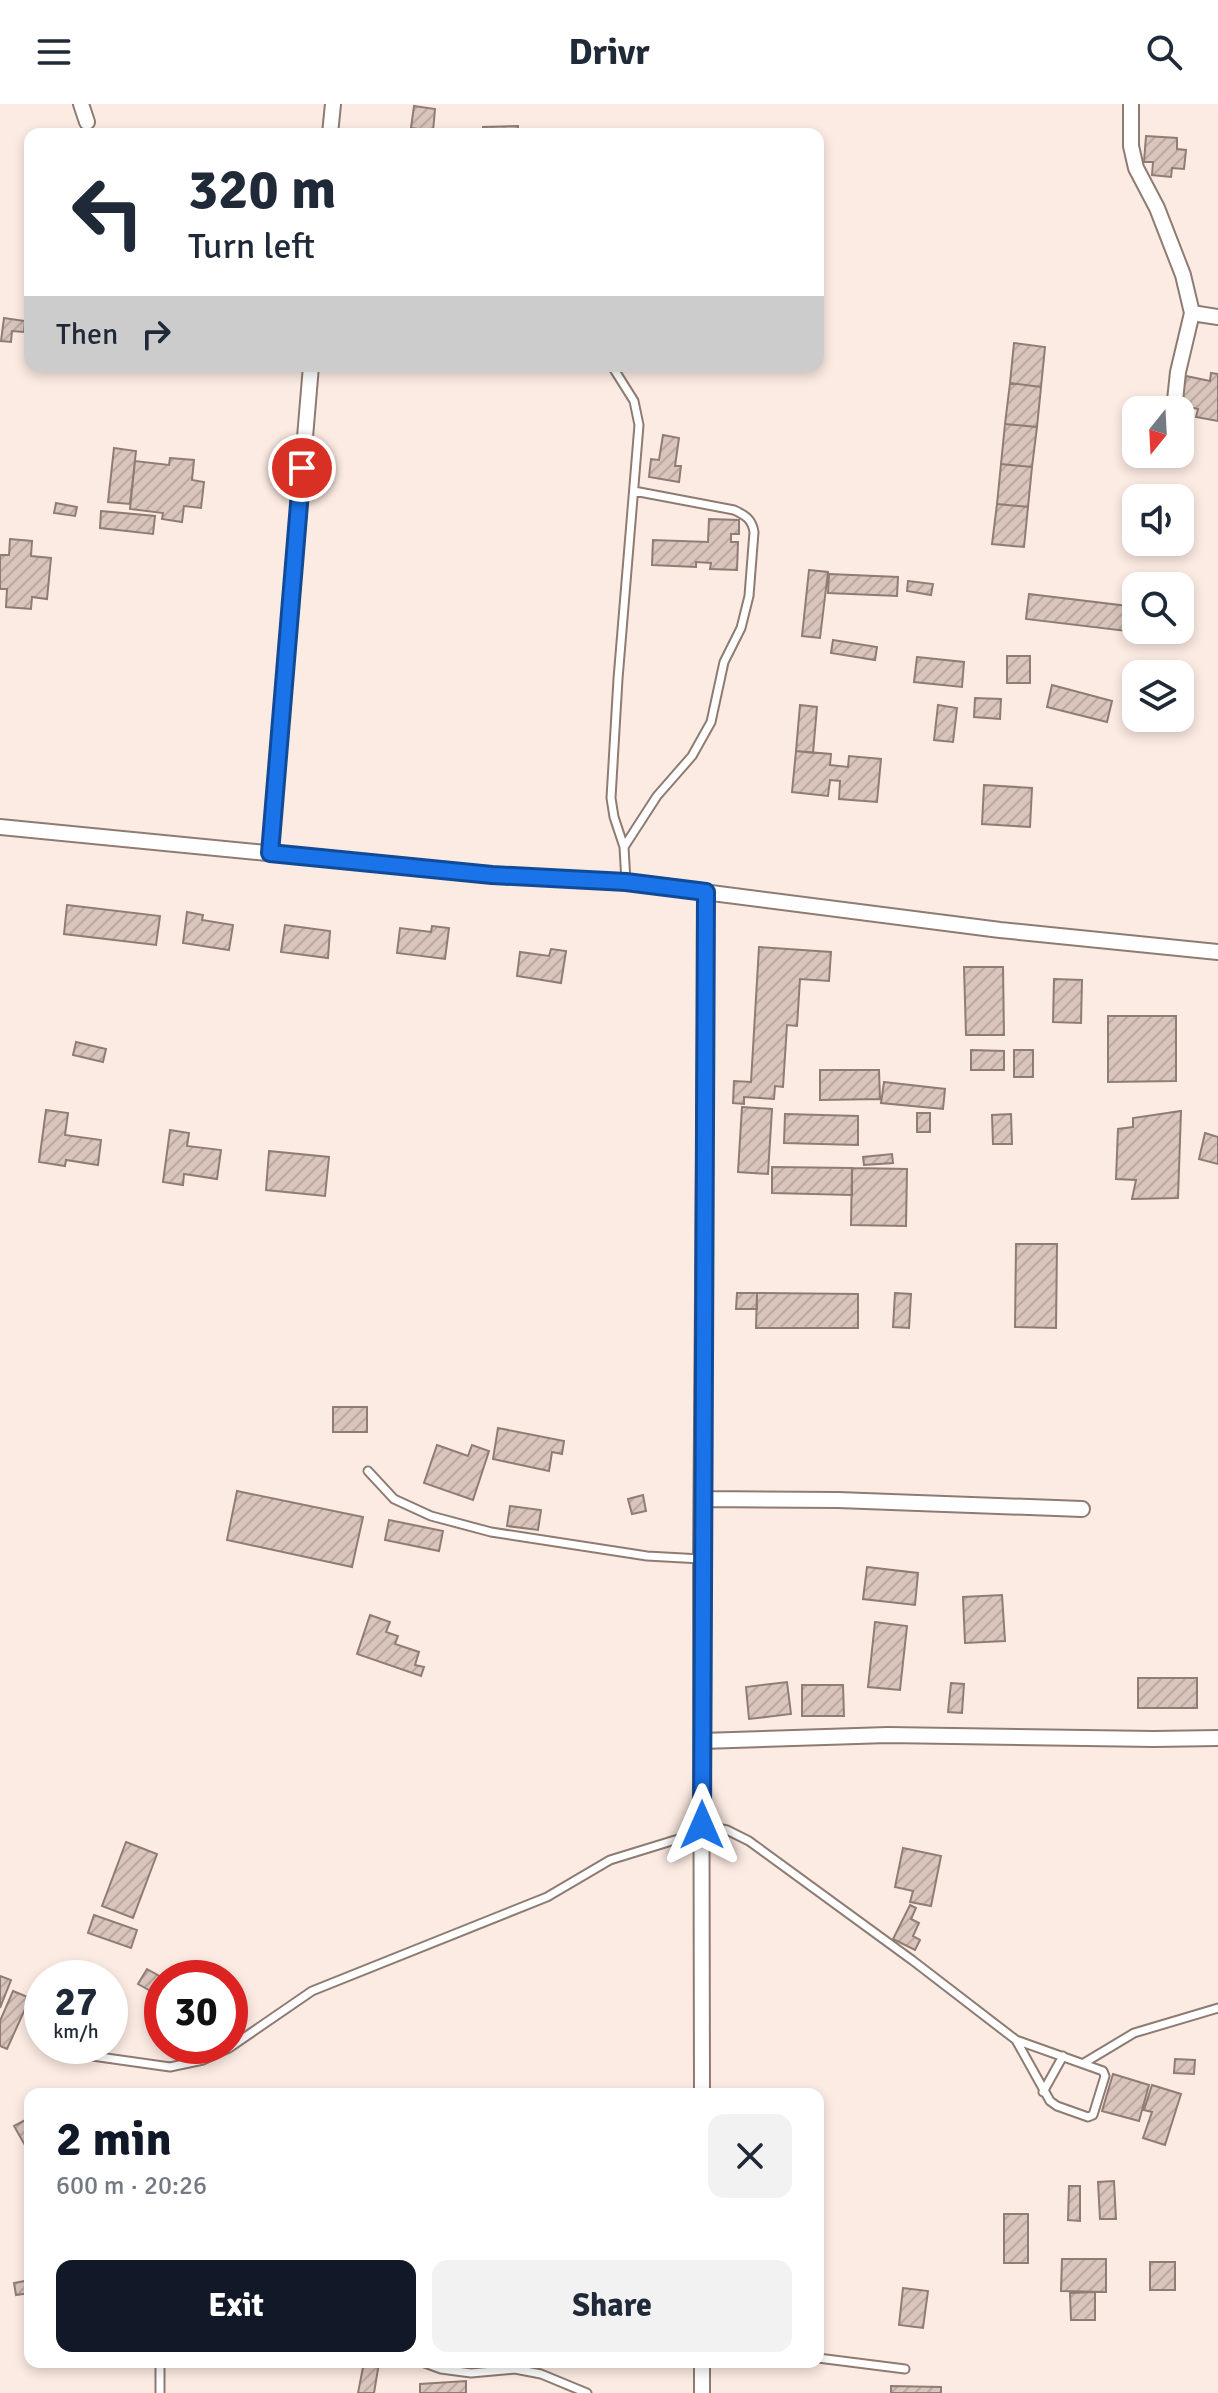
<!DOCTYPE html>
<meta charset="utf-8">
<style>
:root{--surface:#fff;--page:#f2f2f3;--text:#1f2937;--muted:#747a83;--accent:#111827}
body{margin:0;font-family:Signika,sans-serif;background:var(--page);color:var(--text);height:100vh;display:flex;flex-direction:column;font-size:30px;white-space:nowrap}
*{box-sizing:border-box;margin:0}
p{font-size:26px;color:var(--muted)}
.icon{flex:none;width:44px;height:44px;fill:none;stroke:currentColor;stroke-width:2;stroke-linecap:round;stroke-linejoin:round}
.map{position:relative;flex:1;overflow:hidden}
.details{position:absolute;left:24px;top:1984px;width:800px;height:280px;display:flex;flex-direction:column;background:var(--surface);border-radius:16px;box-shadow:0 4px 12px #0003}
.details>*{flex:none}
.banner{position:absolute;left:24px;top:24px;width:800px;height:244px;border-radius:16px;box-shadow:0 4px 12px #0003;background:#fff;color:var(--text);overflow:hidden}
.needle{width:52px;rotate:198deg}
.controls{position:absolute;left:1122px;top:292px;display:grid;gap:16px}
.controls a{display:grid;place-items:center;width:72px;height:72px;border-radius:16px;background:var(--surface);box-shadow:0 4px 12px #0003;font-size:40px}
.speed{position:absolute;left:24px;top:1856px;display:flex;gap:16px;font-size:40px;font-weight:700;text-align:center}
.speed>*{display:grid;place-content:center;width:104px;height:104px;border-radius:50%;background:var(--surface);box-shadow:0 4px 12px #0003;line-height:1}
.speed small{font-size:20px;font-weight:400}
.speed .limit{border:12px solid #d22;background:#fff;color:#111}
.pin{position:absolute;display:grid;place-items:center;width:68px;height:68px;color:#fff;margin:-34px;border:4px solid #fff;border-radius:50%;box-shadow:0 2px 8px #0007}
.me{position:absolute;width:88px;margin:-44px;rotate:0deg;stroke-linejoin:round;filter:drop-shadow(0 0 6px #0008)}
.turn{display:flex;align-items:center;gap:28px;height:168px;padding:0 32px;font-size:36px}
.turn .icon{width:104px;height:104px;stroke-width:2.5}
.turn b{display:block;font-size:56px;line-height:68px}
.then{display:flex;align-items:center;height:76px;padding:0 32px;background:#0003;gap:16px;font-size:30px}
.round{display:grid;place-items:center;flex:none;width:84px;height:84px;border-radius:16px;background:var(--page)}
.headline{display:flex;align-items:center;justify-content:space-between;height:136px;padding:0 32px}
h1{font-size:48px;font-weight:800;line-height:60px;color:var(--accent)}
.button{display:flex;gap:16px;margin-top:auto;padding:16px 32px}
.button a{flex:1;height:92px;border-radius:16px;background:var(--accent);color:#fff;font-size:32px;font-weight:800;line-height:92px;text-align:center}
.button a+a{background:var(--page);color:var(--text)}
header{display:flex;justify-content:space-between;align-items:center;height:104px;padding:0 32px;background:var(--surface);font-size:36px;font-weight:800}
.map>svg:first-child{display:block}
.building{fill:url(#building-hatch);stroke:#8f7c73;stroke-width:2}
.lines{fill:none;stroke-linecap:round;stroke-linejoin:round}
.lane-casing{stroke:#8e7b72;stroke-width:11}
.street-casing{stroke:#8e7b72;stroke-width:18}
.lane{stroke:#fff;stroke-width:7}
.street{stroke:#fff;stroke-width:14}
.route-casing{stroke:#114b97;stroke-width:20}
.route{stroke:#1a73e8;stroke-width:14}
</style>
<header><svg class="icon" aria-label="menu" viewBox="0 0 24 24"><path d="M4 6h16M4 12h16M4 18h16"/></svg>Drivr<svg class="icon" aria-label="search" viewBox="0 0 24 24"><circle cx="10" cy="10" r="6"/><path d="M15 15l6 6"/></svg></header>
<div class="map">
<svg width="1218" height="2289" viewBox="0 0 1218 2289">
<defs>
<pattern id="building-hatch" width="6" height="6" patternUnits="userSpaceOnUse" patternTransform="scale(2)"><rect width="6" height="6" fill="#d9c5bb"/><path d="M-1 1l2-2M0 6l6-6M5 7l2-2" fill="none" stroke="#bba9a0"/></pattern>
</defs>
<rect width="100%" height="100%" fill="#fcebe3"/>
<path class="building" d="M414,2l21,3 -2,22 -22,-3z
M518,22v8h-35v-7z
M1146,32l31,2v11l9,1 -2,19 -12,-1 -1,9 -19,-2 1,-13h-9z
M4,214l21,3 -1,11 -12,-1 -1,11 -10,-1z
M1014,239l31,4 -4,40 -31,-4z
M1211,269l7,1v47l-22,-4 2,-8 -18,-4 6,-29 24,5z
M1010,279l31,4 -4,40 -32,-3z
M1005,320l32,3 -5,40 -31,-3z
M663,331l16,3 -4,28h6l-2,16 -30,-5 2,-18 8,1z
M1180,338l8,1 -3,22 -27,-3 1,-8h21z
M114,344l22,3 -6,53 -22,-2z
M170,354l24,2 -2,20 12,2 -3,26 -17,-2 -2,16 -20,-3 1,-6 -33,-4 5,-48 34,4z
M1001,360l31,3 -4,40 -31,-3z
M56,399l21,4 -2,9 -21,-3z
M997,400l31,3 -4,40 -32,-3z
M101,407l54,5 -2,18 -53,-6z
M709,415l30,1v14h-8v8h7l-1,28 -27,-1 1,-6 -15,-1v5l-44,-2 1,-25 55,2z
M10,435l22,2 -1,15 20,2 -4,41 -15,-2 -1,12 -25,-2 1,-18h-7v-34h9z
M809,466l19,2 -8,66 -18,-2z
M829,470l69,3 -1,19 -69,-3z
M908,477l25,3 -2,11 -24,-4z
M1029,490l107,13v23h8l-1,3 -117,-14z
M833,536l44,7 -2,13 -44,-7z
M1007,552h23v27h-23z
M917,553l47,5 -2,25 -48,-5z
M1052,581l60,16 -5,21 -60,-15z
M975,594l26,1 -1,20 -26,-2z
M800,601l17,2 -4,46 -17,-2z
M938,601l19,3 -4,34 -19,-2z
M796,647l35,3 -1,11 18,2 1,-11 32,3 -4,43 -38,-3 1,-18 -10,-1 -2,16 -36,-4z
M984,681l48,3 -2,39 -48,-3z
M67,801l93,11 -4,29 -92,-11z
M187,808l16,3 -1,5 31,5 -4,25 -46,-7z
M285,821l45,6 -2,27 -47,-6z
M432,822l17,2 -4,31 -48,-6 3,-25 31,4z
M759,843l72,5 -2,29 -29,-2 -3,47 -10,-1 -4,62 -8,-1 -1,13 -30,-2v7l-11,-1 1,-22 17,1z
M551,845l15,2 -5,32 -44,-7 3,-24 29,4z
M964,863h39l1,68h-38z
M1054,875l28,1 -1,43 -28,-1z
M1108,912h68v65l-68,1z
M76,938l30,7 -3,13 -30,-7z
M971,946l33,1v19h-33z
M1014,946h19v27h-19z
M820,966h59l1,29 -60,1z
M884,978l61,7 -2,20 -62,-6z
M742,1003l30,2 -4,65 -30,-2z
M46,1006l22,3 -3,22 36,5 -3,25 -32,-5 -1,6 -26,-4z
M1181,1007l-3,87 -46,1 4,-19 -20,-1 2,-50 15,-2v-9z
M917,1009h13v19h-13z
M785,1010l73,2v29l-74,-2z
M1011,1010l1,30h-19l-1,-29z
M170,1026l19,3 -2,13 34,4 -4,29 -33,-5 -1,11 -20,-3z
M1205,1029l13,4v27l-19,-5z
M269,1047l60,6 -4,39 -59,-6z
M892,1050l1,9 -29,2 -1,-8z
M772,1063l80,1v27l-80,-2z
M852,1064l55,1 -1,57 -55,-1z
M1016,1140h41l-1,84 -41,-1z
M737,1189h20v16h-21z
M757,1189l101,1v34h-102z
M895,1189l16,1 -2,34 -16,-1z
M333,1303h34v25h-34z
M498,1324l66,13 -2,13 -10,-2 -3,19 -56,-12z
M437,1341l31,11 4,-11 17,6 -16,49 -49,-17z
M237,1387l126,26 -11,50 -125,-27z
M643,1391l3,16 -14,3 -4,-15z
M510,1402l31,4 -3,20 -31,-4z
M389,1416l54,11 -4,20 -54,-11z
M867,1463l51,6 -3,32 -52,-6z
M1002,1491l3,46 -40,2 -2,-46z
M370,1511l20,7 -4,10 12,4 -3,8 24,8 -4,13 9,2 -3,9 -64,-22z
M875,1518l32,4 -7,64 -32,-3z
M1138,1574h59v30h-59z
M787,1578l4,32 -42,5 -3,-32z
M951,1579l13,1 -2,29 -14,-1z
M802,1581h41l1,31h-42z
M126,1738l31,12 -24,64 -31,-12z
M903,1744l38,8 -10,50 -21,-4 3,-11 -18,-4z
M910,1801l6,3 -5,11 8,4 -6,13 7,4 -5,10 -22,-11z
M94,1811l43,15 -6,18 -43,-15z
M147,1865l16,9 -2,19 -23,-13z
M0,1872l11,4 -11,28z
M13,1887l17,7 -23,51 -7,-3v-25z
M1175,1955l20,1 -1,14 -20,-1z
M1113,1970l36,11 -10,36 -37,-10z
M1152,1981l29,9 -16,51 -22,-7 9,-26 -8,-2z
M27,2015l3,6v20l-4,2 -12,-21z
M1114,2077l2,38h-16l-2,-37z
M1069,2082h11v35l-12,-1z
M1004,2110h24v49h-24z
M1062,2155h44v33l-45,-1z
M1150,2158h25v28h-25z
M30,2176v13l-14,2 -2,-12z
M903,2184l25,3 -5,37 -24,-3z
M1095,2188v28h-24l-1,-27z
M364,2258h29l-1,3 -13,-2 -5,30h-16z
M466,2277v12h-46v-9z
M891,2282l50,1v6h-50z"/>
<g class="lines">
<defs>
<path id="lane" d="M612,262l22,35 5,24 -21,254 -7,119 3,19 10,30 2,35
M624,743l33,-51 35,-40 19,-34 13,-60 17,-34 8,-32 5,-64c-2,-13 -9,-17 -20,-22l-100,-19
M368,1367l26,28 37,17 60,16 156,24 54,3
M702,1721l25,5 22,11 163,119 104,80 87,31 2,5 -12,39 -5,2 -31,-11 -7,-5 -34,-61
M71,1949l99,14 33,-7 26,-12 83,-57 235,-94 63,-37 91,-28
M1084,1959l50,-30 84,-25
M1043,1988l20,-36
M818,2254l87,11
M160,2258v31
M422,2258l19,7 30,4 44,-4 26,5 46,19"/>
<path id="street" d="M81,0l6,18
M1131,0v42l5,22 21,40 26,67 9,38 -14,59 -4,38
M330,30l3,-30
M1192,209l26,4
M0,723l492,48 134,7 374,48 218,22
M270,749l41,-487
M703,1395l135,1 244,9
M702,1637l186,-6 266,4 64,-1
M702,1990l-1,-535 5,-667
M702,2289v-31"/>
</defs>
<use href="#lane" class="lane-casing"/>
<use href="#street" class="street-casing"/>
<use href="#lane" class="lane"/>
<use href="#street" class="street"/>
</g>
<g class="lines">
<defs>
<path id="route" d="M302,364l-32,385 222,22 134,7 80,10 -4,933"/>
</defs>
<use href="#route" class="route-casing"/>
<use href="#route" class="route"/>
</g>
</svg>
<div class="controls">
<a><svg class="needle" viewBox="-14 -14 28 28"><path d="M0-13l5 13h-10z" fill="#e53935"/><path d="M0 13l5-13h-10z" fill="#747a83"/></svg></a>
<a><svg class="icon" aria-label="sound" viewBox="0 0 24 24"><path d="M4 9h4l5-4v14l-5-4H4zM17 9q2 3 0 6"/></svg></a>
<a><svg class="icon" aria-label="search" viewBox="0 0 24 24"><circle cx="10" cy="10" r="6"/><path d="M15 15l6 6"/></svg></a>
<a><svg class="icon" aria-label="layers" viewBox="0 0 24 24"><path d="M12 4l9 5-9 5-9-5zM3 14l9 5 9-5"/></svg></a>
</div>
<div class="speed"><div>27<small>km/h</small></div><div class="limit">30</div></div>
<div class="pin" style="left:302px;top:364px;background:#d93025"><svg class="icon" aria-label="arrive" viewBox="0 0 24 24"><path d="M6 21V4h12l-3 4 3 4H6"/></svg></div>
<svg class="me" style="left:702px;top:1721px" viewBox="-20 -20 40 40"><path d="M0-17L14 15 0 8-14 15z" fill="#1a73e8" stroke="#fff" stroke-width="4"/></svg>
<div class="banner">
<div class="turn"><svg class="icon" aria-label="left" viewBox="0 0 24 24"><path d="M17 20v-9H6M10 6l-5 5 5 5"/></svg><div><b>320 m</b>Turn left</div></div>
<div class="then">Then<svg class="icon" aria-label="right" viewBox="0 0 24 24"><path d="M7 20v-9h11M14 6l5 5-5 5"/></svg></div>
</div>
<section class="details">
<div class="headline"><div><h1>2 min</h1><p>600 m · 20:26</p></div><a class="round"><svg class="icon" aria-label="close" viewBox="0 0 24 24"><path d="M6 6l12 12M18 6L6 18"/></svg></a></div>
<div class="button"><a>Exit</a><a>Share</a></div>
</section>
</div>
